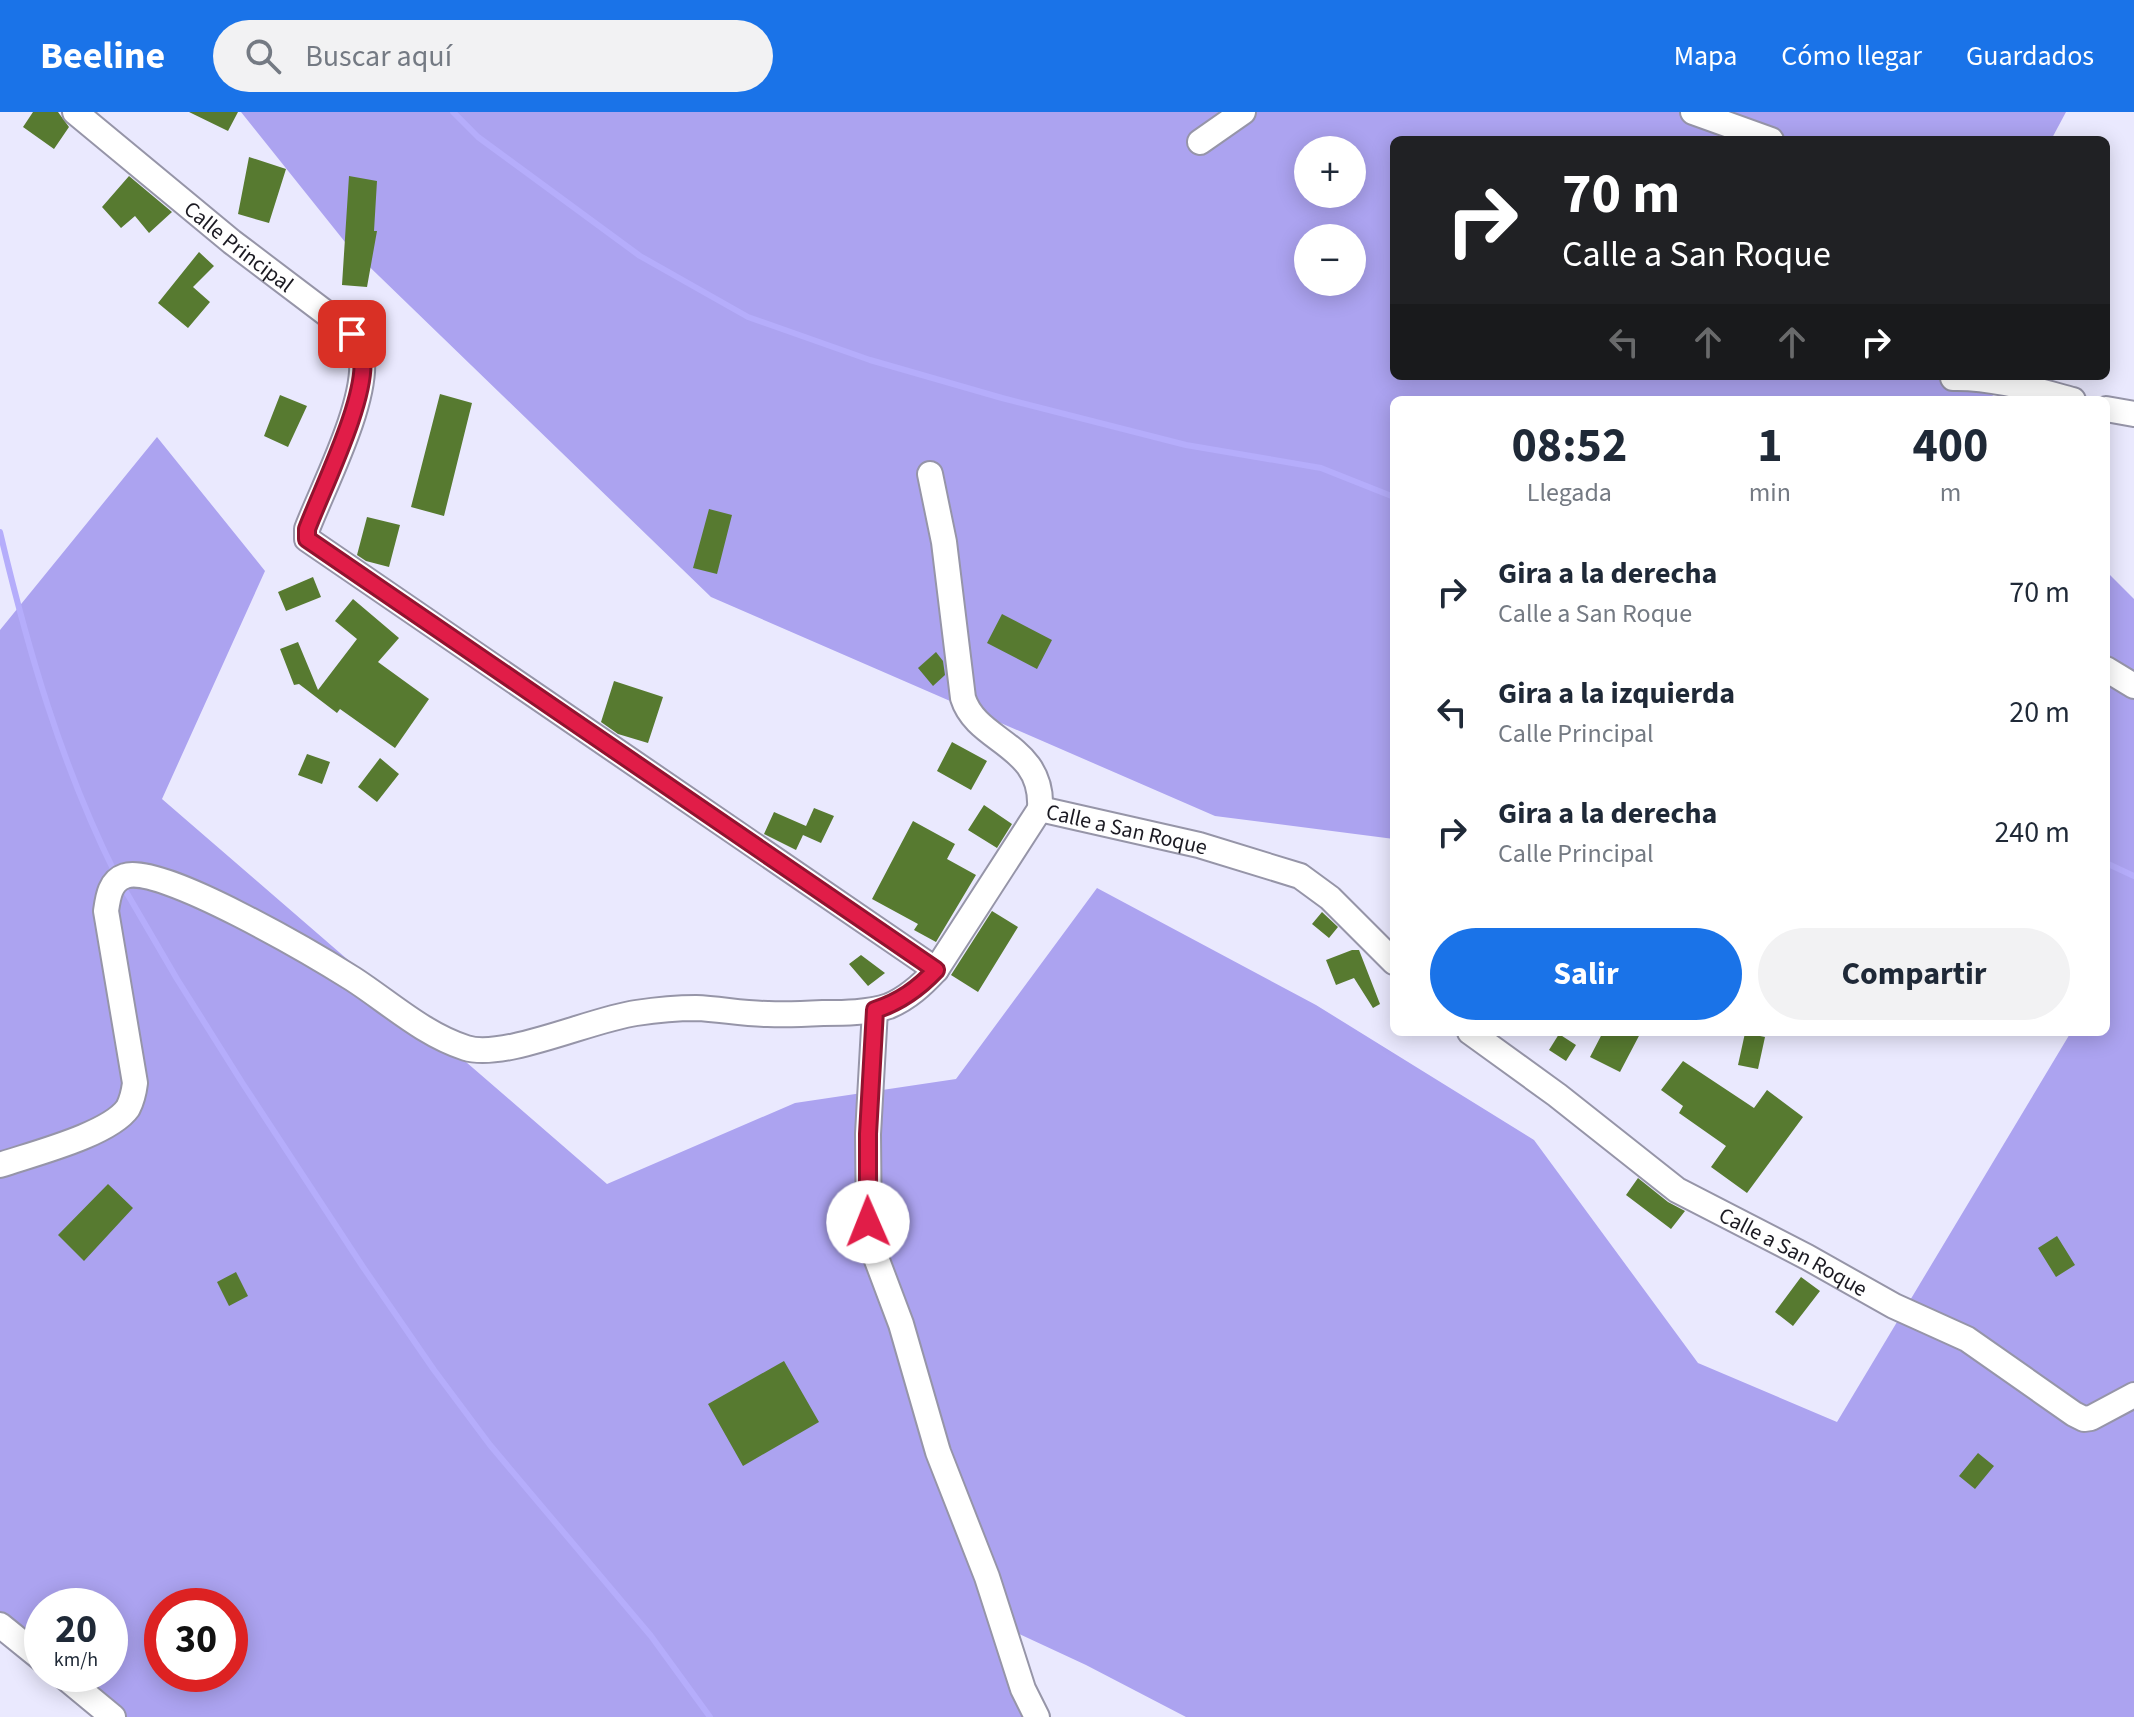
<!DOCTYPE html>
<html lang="es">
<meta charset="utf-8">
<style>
:root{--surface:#fff;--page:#f2f2f3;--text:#1f2937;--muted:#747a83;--accent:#1a73e8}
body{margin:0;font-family:"Source Sans 3",sans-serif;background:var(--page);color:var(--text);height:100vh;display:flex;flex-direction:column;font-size:30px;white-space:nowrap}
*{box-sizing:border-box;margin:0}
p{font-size:26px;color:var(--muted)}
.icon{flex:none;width:44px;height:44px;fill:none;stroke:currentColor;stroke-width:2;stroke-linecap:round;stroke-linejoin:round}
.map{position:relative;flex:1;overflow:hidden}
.side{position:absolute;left:1390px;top:284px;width:720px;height:640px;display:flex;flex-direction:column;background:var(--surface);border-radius:12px;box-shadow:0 4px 20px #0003}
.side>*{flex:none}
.guide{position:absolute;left:1390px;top:24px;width:720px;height:244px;border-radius:12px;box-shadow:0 4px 20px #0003;background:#202124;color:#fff;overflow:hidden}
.tools{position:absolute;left:1294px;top:24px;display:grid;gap:16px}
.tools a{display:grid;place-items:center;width:72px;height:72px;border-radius:50%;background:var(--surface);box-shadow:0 4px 20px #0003;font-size:40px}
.speed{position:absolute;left:24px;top:1476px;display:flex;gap:16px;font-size:40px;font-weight:700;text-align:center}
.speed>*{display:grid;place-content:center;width:104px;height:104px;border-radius:50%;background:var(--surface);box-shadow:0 4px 20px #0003;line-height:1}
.speed small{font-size:20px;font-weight:400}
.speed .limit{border:12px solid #d22;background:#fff;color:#111}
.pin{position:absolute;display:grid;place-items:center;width:68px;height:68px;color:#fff;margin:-34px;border-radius:16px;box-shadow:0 4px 12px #0006}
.me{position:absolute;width:88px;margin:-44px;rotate:359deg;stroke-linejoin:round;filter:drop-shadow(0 0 6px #0008)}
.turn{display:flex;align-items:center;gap:28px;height:168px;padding:0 40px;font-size:36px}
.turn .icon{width:104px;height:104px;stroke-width:2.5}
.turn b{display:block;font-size:56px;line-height:68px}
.lanes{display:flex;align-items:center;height:76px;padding:0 40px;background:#0003;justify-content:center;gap:40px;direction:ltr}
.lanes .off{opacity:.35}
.eta{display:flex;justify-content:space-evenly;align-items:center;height:136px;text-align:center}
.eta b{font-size:48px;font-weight:700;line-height:56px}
.button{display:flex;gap:16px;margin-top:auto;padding:16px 40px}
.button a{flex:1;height:92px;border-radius:48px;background:var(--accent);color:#fff;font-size:32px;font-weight:700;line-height:92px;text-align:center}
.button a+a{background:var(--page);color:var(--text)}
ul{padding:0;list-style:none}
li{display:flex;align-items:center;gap:24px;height:120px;padding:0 40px}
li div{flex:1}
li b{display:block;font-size:30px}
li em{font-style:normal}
header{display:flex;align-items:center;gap:48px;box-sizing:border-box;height:112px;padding:0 40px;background:var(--accent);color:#fff}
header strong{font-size:38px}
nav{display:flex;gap:44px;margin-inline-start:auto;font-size:28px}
.search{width:560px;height:72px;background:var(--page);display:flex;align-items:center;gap:20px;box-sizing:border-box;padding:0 28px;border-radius:44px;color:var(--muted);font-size:30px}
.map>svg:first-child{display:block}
.forest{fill:#aca3f0;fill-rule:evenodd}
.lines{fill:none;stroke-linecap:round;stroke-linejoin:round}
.stream{stroke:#b5adfb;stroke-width:6}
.building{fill:#577a30}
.street-casing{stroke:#9695a8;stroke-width:28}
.street{stroke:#fff;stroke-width:24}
.route-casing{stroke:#92132f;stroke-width:20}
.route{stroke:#e11d48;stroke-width:14}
.labels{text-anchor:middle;stroke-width:7;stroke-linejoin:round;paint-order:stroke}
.street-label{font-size:22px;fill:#1b1a22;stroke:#fff}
</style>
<header>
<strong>Beeline</strong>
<div class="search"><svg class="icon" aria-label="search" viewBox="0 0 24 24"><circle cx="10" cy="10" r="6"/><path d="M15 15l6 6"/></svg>Buscar aquí</div>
<nav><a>Mapa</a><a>Cómo llegar</a><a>Guardados</a></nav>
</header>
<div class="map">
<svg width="2134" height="1605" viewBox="0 0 2134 1605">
<rect width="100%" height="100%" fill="#eae9fe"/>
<path class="forest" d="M241,0h1825l-15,28h-657v236h568l38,24h-606v439l-179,-23 -504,-219 -362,-350zM1308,38h44v44h-44zM1308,126h44v44h-44z
M157,325l108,134 -103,228 445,385 188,-81 161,-24 141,-191 219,117 218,135 164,223 139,59 234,-390h35v-461l28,28v1118h-948l-100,-52 -84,-39 35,91h-926l-59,-43h58v-68h-68v61l-42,-39v-998zM162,1494h68v68h-68z"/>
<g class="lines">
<path class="stream" d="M453,0l25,25 162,119 108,61 122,43 132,38 184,47 135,23 73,29
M0,420c28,118 61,232 115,341
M2106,751l28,13
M121,771l56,96 66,105 120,183 71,103 56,75 161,191 59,81"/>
</g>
<path class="building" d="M33,0h25l11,15 -15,22 -31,-22z
M189,0h49l-10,19z
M249,45l37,12 -17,54 -31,-9z
M129,64l43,36 -23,21 -14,-17 -14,12 -19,-21z
M349,64l28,5 -3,50h3l-10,56 -25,-2z
M199,140l15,14 -21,21 17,15 -22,26 -30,-25z
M440,282l32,9 -28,113 -33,-9z
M280,283l27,11 -19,41 -24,-11z
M709,397l23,6 -15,59 -24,-6z
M367,405l33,8 -11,42 -23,-6 -9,-6z
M313,465l8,20 -35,14 -8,-19z
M353,487l46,39 -21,24 51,37 -34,49 -55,-39 -3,4 -38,-29 -5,1 -14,-36 18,-7 20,48 39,-51 -22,-18z
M1002,502l50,26 -15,29 -50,-26z
M936,540l7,9 2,14 -12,11 -15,-18z
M614,569l49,16 -15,46 -30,-9 -17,-12z
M952,630l35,19 -16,29 -34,-19z
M307,642l23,8 -8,22 -24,-9z
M380,646l19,16 -22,28 -19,-15z
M984,693l28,19 -15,24 -29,-18z
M814,696l20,8 -13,27 -18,-8 -7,15 -32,-16 10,-22 32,14z
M913,709l42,23 -8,15 29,16 -40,67 -22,-12 4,-6 -46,-25z
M992,799l26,16 -40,65 -27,-17z
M1322,800l16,15 -9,11 -17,-14z
M1352,838h7l21,54 -7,4 -19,-30 -18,7 -10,-25z
M861,843l24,18 -17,13 -19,-22z
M1603,920h38l-21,40 -30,-15z
M1745,921l20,4 -7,32 -20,-4z
M1559,922l17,11 -10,16 -17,-11z
M1683,949l71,47 13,-18 36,27 -56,76 -36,-26 15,-21 -47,-33 4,-7 -22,-16z
M1638,1066l30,24 17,9 -14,18 -45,-34z
M108,1072l25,24 -49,53 -26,-26z
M2057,1124l18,29 -19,12 -18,-29z
M236,1160l12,24 -19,10 -12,-24z
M1801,1165l19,14 -27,35 -18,-14z
M784,1249l35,61 -76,44 -35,-62z
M1978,1341l16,13 -19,23 -16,-13z"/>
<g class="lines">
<defs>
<g id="street">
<path id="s1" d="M75,0l157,130 107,81c12,10 22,20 23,36 4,46 -38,126 -55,170v10l629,431"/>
<path d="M1693,0l78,28"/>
<path d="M1200,30l43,-30"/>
<path d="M1953,266c40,-1 82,12 120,22"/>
<path d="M2106,297l28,5"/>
<path d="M930,362l14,68 19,156c14,45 81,46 77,111"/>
<path d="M2106,557l28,17"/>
<path d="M875,898l-7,124 1,105 32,85 37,128 49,125 36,112 14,28"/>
<path id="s2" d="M1470,920l87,63 120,95 130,67 87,49 73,33 107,75 10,5 7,-1 43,-23"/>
<path id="s3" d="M0,1053c32,-11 109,-30 128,-57 4,-8 6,-17 7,-25l-29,-172c2,-14 4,-30 19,-35 35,-13 193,81 228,103 37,24 70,55 113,69 38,12 126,-29 170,-35 20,-3 41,-5 60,-5 24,1 48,6 72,6 19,1 37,0 55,-1 21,0 45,0 66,-7 19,-8 33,-21 47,-36l104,-161 159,36 101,31 30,22 64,64"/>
<path d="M0,1513l42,34"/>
<path d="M61,1562l52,43"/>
</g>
</defs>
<use href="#street" class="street-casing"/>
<use href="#street" class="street"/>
</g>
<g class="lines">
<defs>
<path id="route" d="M352,222c4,7 9,15 10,23 6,40 -40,132 -55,172v10l629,431c-18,19 -36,32 -61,40l-7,124v88"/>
</defs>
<use href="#route" class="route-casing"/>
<use href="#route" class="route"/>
</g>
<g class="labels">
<g class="street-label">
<text dy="8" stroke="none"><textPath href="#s1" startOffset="212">Calle Principal</textPath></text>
<text dy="8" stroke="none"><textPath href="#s3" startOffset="1540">Calle a San Roque</textPath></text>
<text dy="8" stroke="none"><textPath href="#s2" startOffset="392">Calle a San Roque</textPath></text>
</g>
</g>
</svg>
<div class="tools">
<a>+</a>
<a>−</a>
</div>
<div class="speed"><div>20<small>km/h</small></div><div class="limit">30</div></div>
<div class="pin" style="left:352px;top:222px;background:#d93025"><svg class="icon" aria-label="arrive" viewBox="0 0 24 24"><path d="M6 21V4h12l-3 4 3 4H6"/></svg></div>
<svg class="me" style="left:868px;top:1110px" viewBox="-20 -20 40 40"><circle r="19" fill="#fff"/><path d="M0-13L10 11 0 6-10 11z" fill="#e11d48"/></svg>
<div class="guide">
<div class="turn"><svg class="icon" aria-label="right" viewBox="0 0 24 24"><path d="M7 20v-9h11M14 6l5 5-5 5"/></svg><div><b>70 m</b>Calle a San Roque</div></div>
<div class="lanes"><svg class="icon off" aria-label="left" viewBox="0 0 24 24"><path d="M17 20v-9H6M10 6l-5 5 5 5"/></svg><svg class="icon off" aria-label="ahead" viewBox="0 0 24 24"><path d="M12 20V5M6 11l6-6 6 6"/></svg><svg class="icon off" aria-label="ahead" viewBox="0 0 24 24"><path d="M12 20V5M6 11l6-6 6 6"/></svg><svg class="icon" aria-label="right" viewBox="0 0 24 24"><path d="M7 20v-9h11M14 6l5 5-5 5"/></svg></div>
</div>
<section class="side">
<div class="eta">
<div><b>08:52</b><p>Llegada</p></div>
<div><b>1</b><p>min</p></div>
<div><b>400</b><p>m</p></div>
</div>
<ul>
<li><svg class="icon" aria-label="right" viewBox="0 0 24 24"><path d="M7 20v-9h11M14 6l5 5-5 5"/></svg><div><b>Gira a la derecha</b><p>Calle a San Roque</p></div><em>70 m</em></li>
<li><svg class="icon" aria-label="left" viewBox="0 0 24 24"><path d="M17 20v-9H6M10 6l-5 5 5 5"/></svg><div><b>Gira a la izquierda</b><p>Calle Principal</p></div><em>20 m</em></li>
<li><svg class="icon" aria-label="right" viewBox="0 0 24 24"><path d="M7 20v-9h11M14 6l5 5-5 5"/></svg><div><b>Gira a la derecha</b><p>Calle Principal</p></div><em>240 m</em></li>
</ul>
<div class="button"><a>Salir</a><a>Compartir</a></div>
</section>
</div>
